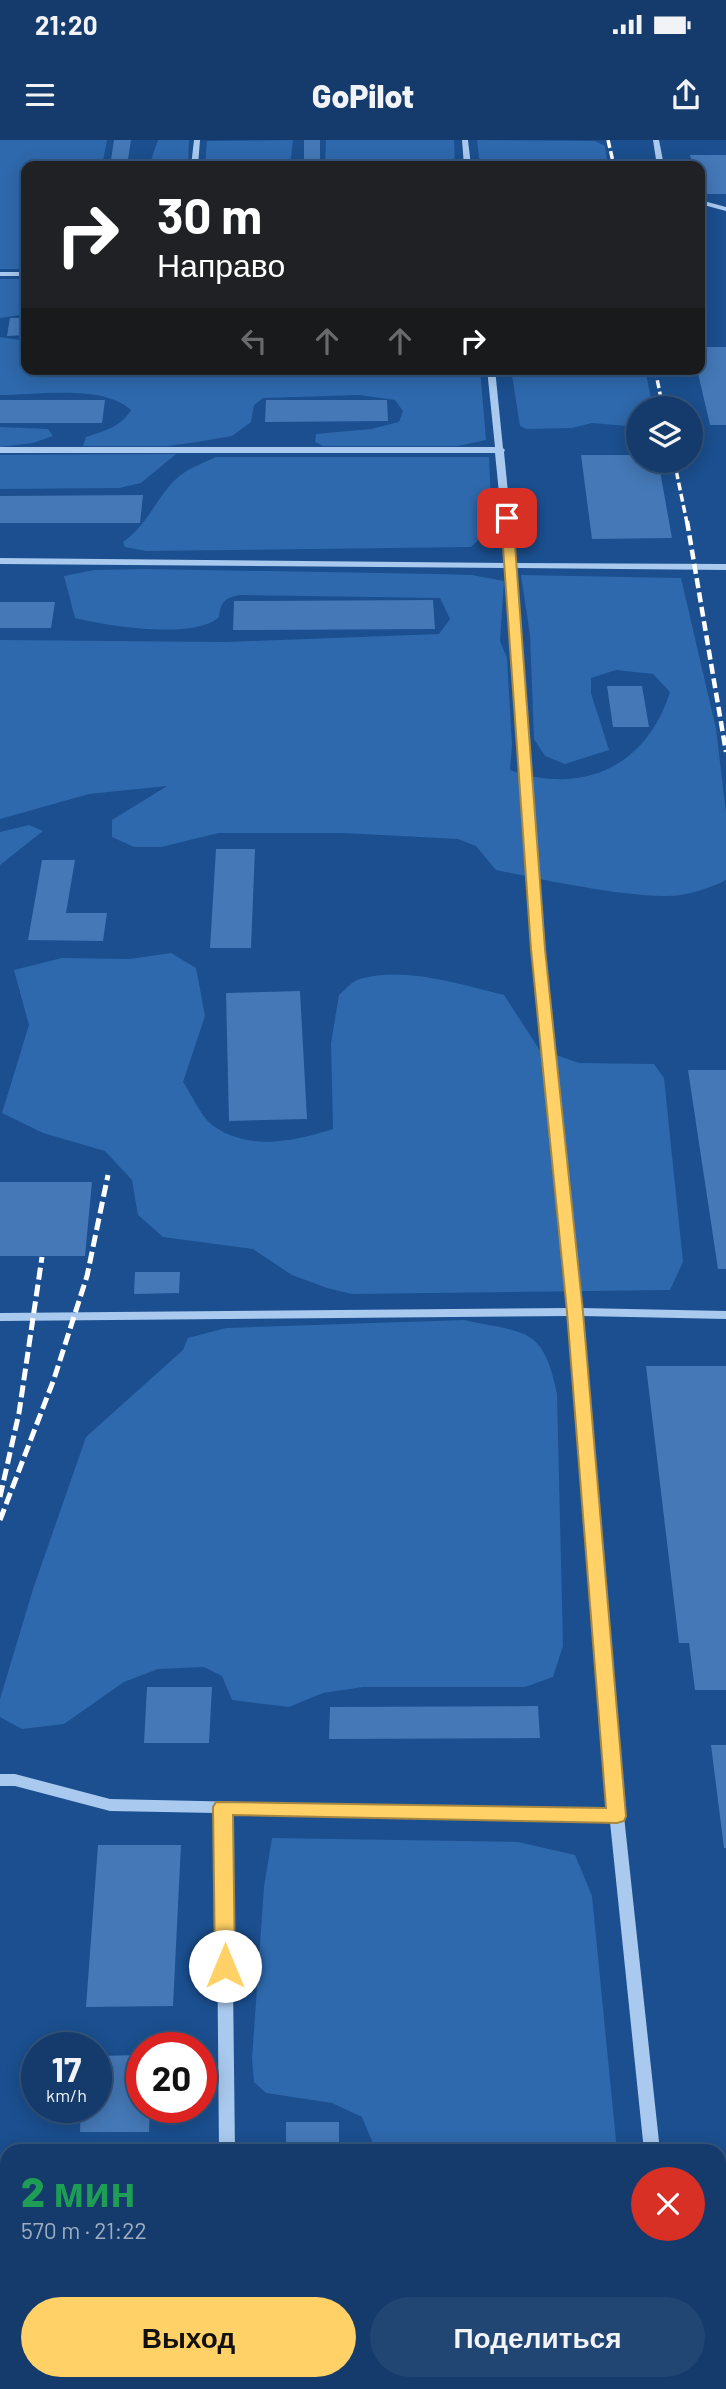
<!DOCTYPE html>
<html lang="ru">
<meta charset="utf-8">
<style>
:root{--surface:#143b6b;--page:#214673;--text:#f1f3f6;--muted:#9dadc1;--line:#33557e;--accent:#ffd166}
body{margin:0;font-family:Barlow,sans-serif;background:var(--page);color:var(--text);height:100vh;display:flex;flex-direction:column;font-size:26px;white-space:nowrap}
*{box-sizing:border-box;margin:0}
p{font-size:23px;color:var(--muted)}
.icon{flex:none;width:38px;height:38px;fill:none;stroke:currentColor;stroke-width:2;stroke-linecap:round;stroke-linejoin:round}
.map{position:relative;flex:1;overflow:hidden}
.details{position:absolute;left:0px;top:2004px;width:726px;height:247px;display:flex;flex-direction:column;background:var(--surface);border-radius:21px 21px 0 0;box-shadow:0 4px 18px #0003,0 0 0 2px var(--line)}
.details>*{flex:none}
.banner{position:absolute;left:21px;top:21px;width:684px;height:214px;border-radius:14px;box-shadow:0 4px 18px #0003,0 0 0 2px var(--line);background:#202124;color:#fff;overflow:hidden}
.controls{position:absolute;left:626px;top:256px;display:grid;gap:14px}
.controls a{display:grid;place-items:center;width:77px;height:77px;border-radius:50%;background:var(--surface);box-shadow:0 4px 18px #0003,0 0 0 2px var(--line);font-size:35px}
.speed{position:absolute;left:21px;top:1892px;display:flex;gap:14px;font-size:35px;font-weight:700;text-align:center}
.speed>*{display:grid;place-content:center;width:91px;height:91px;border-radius:50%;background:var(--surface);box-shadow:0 4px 18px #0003,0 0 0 2px var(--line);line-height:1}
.speed small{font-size:18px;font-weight:400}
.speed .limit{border:10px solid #d22;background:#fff;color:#111}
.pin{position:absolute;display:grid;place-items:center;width:60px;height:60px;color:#fff;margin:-30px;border-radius:14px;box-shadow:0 4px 10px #0006}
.me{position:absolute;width:77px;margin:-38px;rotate:0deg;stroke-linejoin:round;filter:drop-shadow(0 0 5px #0008)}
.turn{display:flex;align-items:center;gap:24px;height:147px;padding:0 21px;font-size:32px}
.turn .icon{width:91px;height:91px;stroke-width:2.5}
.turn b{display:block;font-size:49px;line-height:60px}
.lanes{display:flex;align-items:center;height:66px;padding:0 21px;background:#0003;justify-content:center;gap:35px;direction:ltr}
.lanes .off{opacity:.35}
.round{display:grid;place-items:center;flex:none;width:74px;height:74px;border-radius:37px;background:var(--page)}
.summary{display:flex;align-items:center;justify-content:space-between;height:119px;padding:0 21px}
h1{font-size:42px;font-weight:800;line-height:52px;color:#1e9e55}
.button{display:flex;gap:14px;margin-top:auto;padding:14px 21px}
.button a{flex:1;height:80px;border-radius:42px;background:var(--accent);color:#111;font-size:28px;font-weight:800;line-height:80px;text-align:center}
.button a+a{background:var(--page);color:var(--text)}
.status{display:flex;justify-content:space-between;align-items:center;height:49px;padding:0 35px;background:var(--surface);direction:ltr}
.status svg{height:19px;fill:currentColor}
header{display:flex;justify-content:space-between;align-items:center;height:91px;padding:0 21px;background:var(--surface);font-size:32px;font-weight:800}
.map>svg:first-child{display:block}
.green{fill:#2e69ad}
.building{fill:#4478b7}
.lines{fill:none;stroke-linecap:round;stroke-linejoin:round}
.minor{fill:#a9c9ee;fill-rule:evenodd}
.rail-far2{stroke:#fff;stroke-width:3.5;stroke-dasharray:8 3.5;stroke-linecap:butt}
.rail-far1{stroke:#fff;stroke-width:4.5;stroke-dasharray:10 4.5;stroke-linecap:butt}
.rail{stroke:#fff;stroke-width:5;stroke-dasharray:12 5;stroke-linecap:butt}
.route{fill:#ffd166;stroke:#a68842;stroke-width:2}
</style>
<div class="status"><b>21:20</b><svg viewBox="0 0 49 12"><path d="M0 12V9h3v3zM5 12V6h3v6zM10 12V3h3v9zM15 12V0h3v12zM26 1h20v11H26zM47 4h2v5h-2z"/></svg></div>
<header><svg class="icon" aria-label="menu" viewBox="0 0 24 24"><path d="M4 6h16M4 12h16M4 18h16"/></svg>GoPilot<svg class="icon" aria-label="share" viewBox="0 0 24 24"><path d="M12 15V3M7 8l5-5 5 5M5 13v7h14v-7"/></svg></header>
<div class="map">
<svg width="726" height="2249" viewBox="0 0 726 2249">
<rect width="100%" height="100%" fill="#1b4f8f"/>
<path class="green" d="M0,0h107l-5,26h-76v103h-26z
M158,0h31l-1,26h-39z
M293,0l-3,26h-85l2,-25z
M326,0h128l1,26h-130z
M477,0l118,1 10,5 3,20h-128z
M0,139h26v35l-26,4z
M0,197l26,4v28h454l6,71 -28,6h-135l-8,-4 1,-8 55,-5 28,-7 4,-11 -8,-11 -36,-5 -96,3 -9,7 -3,17 -19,14 -35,6 -30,4h-84l3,-9c18,-6 35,-10 45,-27 -27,-26 -94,-15 -131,-15z
M511,229h134l8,39h-14v19l-47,-4 -20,5 -46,1 -6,-3z
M0,287l48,2 5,7 -20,7 -33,4z
M176,314l-35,29 -22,5 -119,1v-34z
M216,317h273l3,70 -21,20 -325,4 -21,-4 -2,-5c27,-18 36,-53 62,-70 9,-6 21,-10 31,-15z
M146,429l291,5 35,1 32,6 -4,60 7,17 5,87 -2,25c73,26 137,-4 160,-78l-17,-18 -37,-4 -25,8v15l18,57 -44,14 -20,-8 -11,-17 -4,-104 -9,-60 160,3 35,151 10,83v68c-18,9 -42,17 -63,16 -49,-1 -118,-16 -167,-26l-20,-24 -18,-7 -115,-6h-124l-58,14h-27l-22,-10v-17l55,-34 -78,8 -89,25v-179l226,2 213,-8 11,-15 -10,-21 -200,-3c-15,3 -19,6 -21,22 -24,23 -113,9 -144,1l-11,-42 30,-6z
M29,685l14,6 -43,34v-33z
M171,813l25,15 9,48 -22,66c9,13 19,37 32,45 36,24 80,14 118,2l-2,-86 8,-48c6,-5 13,-14 21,-16 45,-13 101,6 144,16l35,54 40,14 75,1 10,14 19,184 -13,28 -318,4 -25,-6 -35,-13 -39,-26 -90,-12 -25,-22 -6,-35 -27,-29 -62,-18 -41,-20 27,-88 -15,-55 48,-12 67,1z
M464,1180c62,14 79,5 93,74l6,252 -10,31 -28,10h-162l-40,6 -34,14 -57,-7 -10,-24 -18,-9 -46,2 -34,13 -60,42 -42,5 -22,-12v-18l33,-110 53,-152 97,-87 5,-12 38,-10z
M272,1698l246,4 57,13 17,41 25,255h-241l-14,-34 -30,-14 -66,-10 -12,-11 -2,-23 12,-172z"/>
<path class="building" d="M114,0h17l-4,26h-17z
M304,0h16v26h-16z
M690,15h36v39h-26v-28h-7z
M10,178h16v17l-19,1z
M700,207h26v78h-16l-13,-56h3z
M0,260h105l-3,23h-102z
M266,260h121l1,21 -123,1z
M581,315h58v5h19l14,78 -80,1z
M143,355l-3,28h-140v-27z
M433,460l2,29 -202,1 1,-29z
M0,462h55l-4,26h-51z
M607,546h35l7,41h-36z
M216,709h39l-4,99h-41z
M42,720h33l-9,53h41l-4,28 -75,-1z
M300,851l7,128 -78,2 -3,-128z
M688,930h38v199h-8z
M0,1042h92l-7,74h-85z
M135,1132h45l-1,21 -45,1z
M646,1226h80v324h-31l-6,-47h-10z
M147,1547h65l-3,56h-65z
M538,1566l2,32 -211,1 1,-32z
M711,1605h15v103h-2z
M98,1705h83l-8,161 -87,1z
M142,1915v52h8l-1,25h-69l1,-25h15v-51z
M286,1982h53v29h-53z"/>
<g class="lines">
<path class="minor" d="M194,0h6l-2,26h-7z
M462,0h6l3,26h-7z
M653,0h6l5,26h-7z
M700,60l26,7v4l-26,-7z
M0,132h26v4h-26z
M487,229h8l8,79 2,2 -1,2 11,111 211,1v6l-210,-2 27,381 38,359 145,3v8l-144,-3 42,500 36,335h-16l-34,-329 -379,-8 4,337h-16l-3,-338 -106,-2 -95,-25h-15v-12h15l95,25 499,11 -40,-494 -569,5v-8l568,-5 -35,-359 -26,-381 -507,-4v-6l506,5 -11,-110h-495v-6h495z
M220,2244h18v5h-18z
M668,2244h18v5h-18z"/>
<path class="rail-far2" d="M608,0l6,26
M655,229l8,39
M674,320l13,63"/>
<path class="rail-far1" d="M687,381l39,231"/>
<path class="rail" d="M0,1357l19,-84 23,-156
M0,1380l54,-141 33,-103 21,-101"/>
</g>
<path class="route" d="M507,375l6,3 32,431 38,363 43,504 -2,5 -7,2 -384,-8 2,151 -3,6 -7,2 -7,-2 -3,-6 -2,-159 3,-5 390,6 -39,-496 -36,-363 -30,-431z"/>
</svg>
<div class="controls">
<a><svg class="icon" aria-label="layers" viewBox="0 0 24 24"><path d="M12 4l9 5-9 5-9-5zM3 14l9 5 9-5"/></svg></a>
</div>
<div class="speed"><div>17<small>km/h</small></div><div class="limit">20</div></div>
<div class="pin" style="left:507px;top:378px;background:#d93025"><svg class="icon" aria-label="arrive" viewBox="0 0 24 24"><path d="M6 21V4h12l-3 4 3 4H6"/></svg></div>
<svg class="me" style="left:225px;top:1826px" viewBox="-20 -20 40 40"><circle r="19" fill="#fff"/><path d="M0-13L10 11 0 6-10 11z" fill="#ffd166"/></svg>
<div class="banner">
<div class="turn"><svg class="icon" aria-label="right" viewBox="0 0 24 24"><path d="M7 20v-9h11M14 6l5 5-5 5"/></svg><div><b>30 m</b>Направо</div></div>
<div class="lanes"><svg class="icon off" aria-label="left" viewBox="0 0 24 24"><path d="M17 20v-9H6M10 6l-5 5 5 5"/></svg><svg class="icon off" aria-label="ahead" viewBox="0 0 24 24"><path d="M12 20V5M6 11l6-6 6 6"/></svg><svg class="icon off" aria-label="ahead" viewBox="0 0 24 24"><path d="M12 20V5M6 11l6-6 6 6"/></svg><svg class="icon" aria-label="right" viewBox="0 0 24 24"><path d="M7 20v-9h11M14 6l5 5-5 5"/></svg></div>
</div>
<section class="details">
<div class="summary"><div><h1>2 мин</h1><p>570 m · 21:22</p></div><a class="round" style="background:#d93025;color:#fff"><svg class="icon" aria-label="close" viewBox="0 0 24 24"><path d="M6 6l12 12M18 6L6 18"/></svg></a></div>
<div class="button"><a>Выход</a><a>Поделиться</a></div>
</section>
</div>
